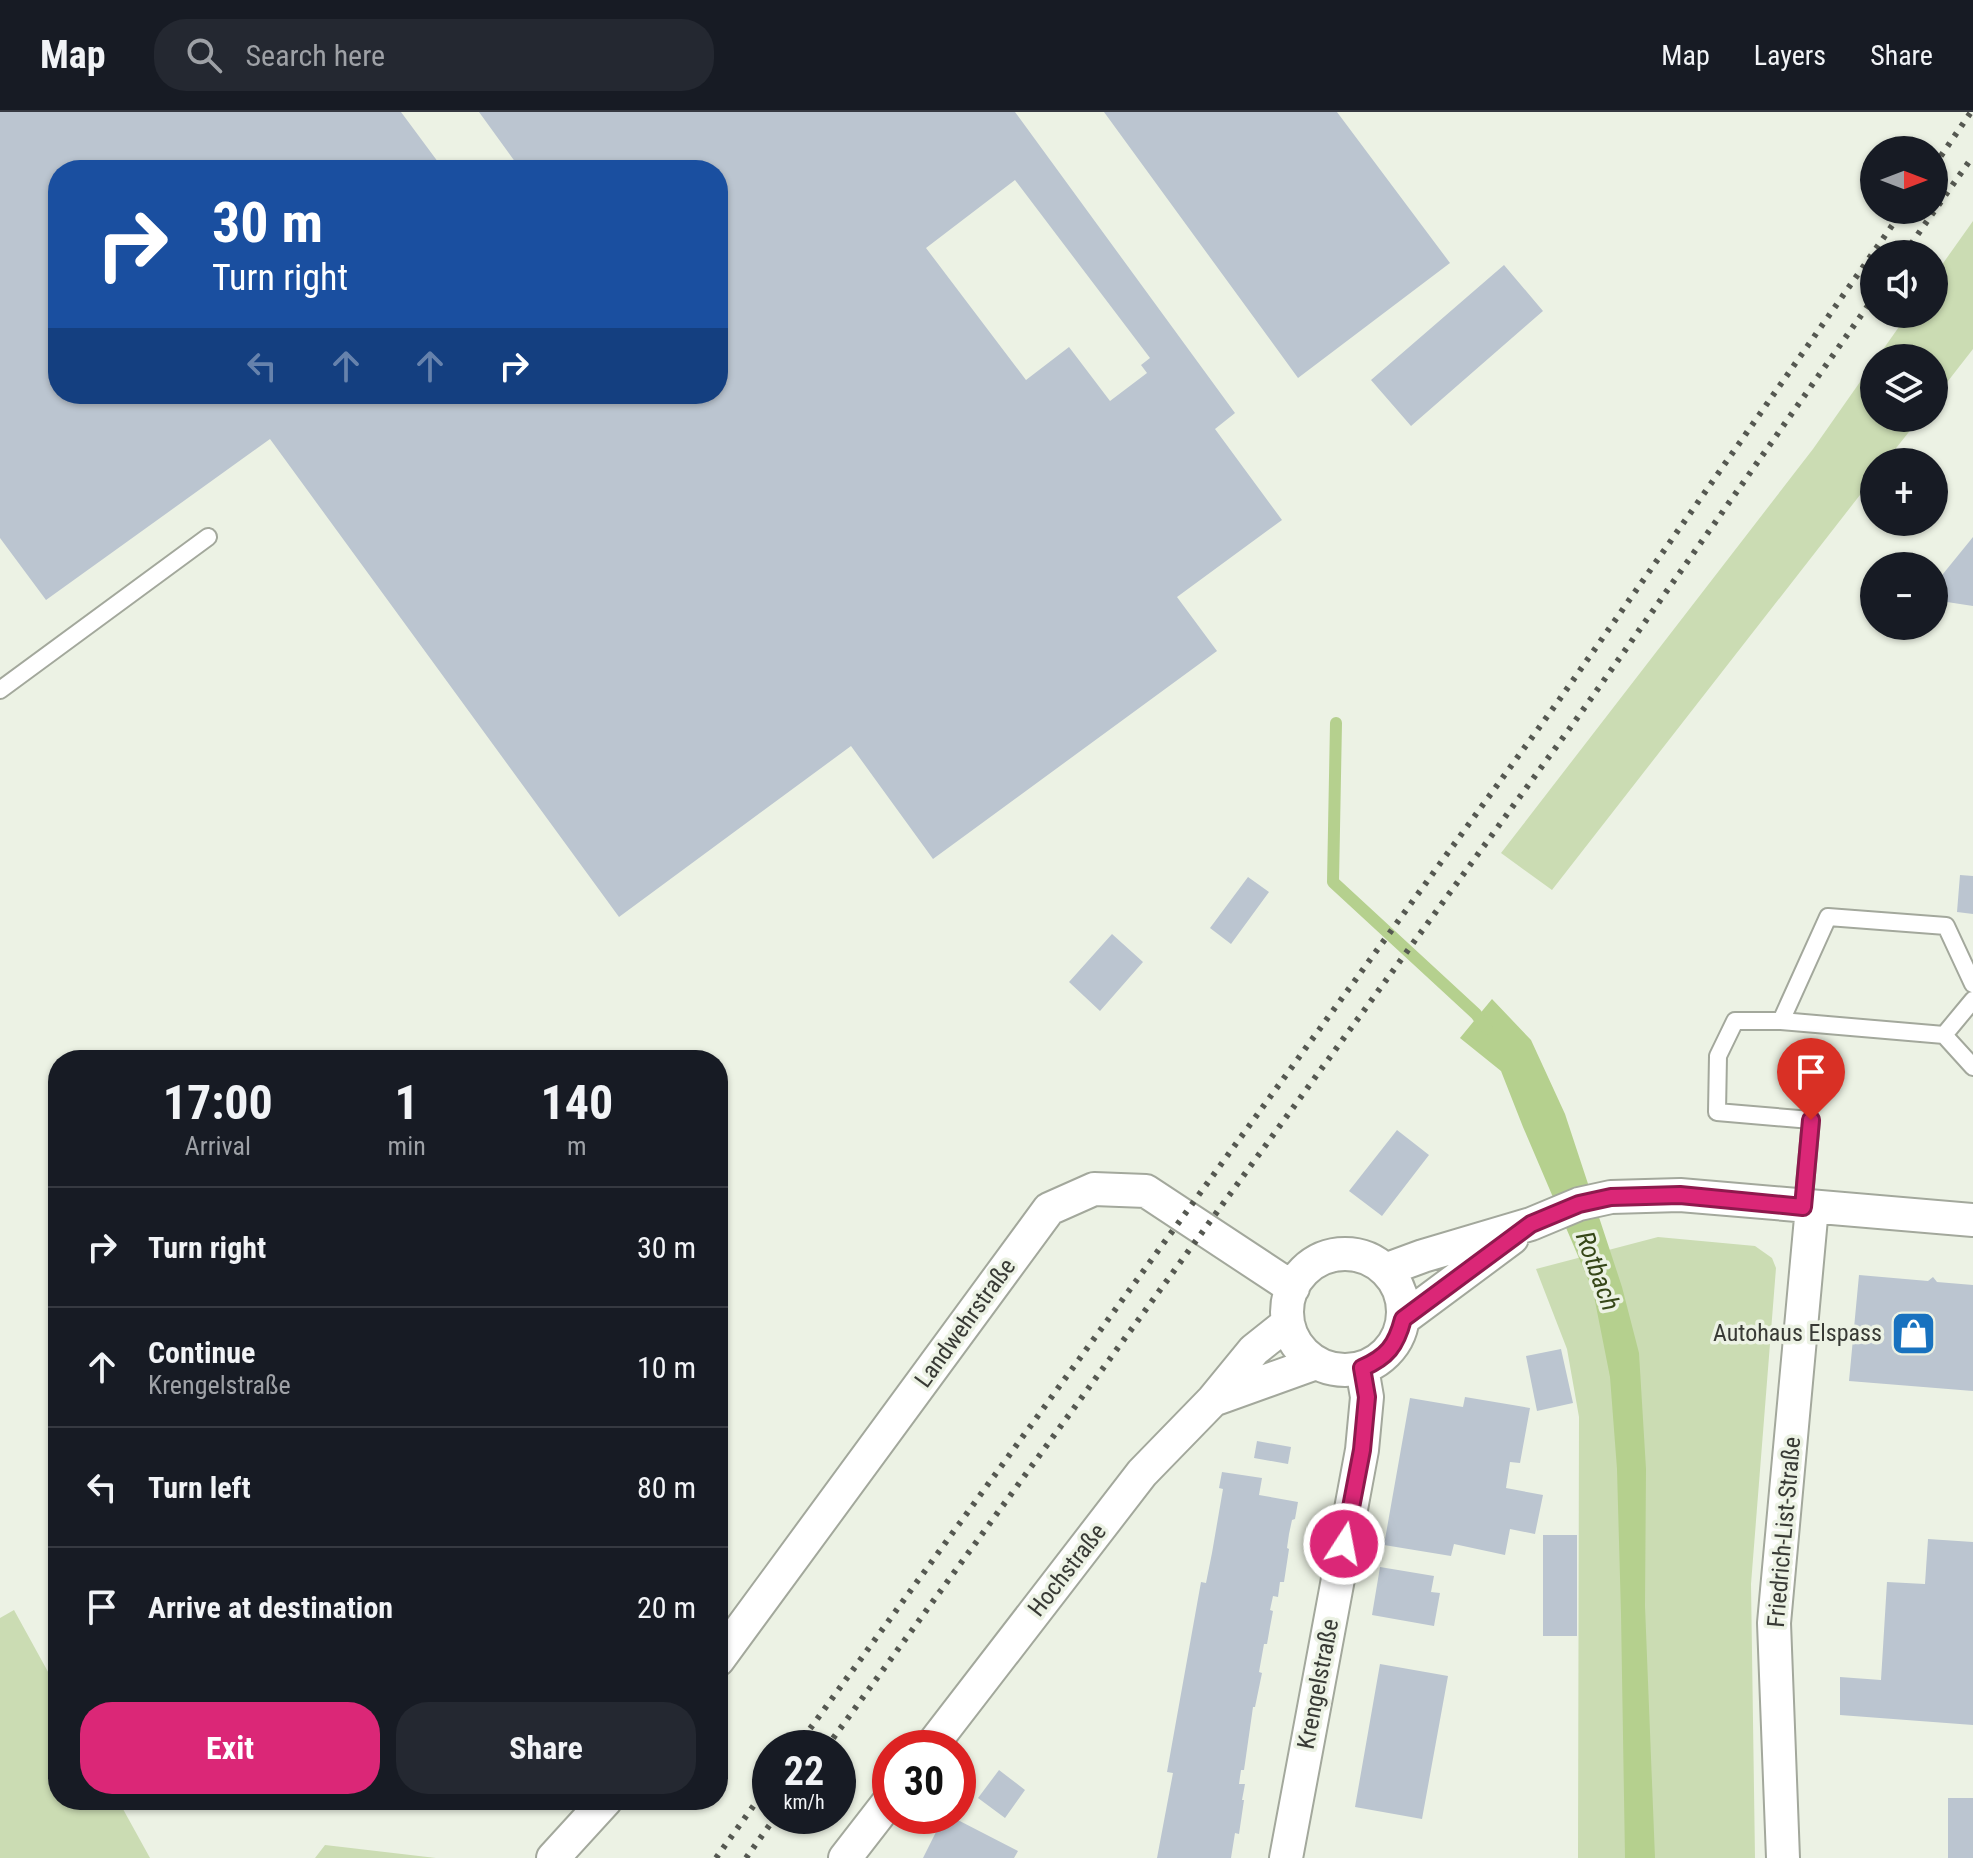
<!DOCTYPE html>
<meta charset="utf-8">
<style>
:root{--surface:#171b24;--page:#242831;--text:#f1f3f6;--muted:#9ea1a6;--line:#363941;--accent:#db2777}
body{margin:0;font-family:"Roboto Condensed",sans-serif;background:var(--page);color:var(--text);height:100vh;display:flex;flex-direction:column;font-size:30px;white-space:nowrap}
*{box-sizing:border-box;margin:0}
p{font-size:26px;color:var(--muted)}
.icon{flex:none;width:44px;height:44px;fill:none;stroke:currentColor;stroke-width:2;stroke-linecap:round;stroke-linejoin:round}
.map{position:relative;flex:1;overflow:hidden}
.side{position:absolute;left:48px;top:938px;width:680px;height:760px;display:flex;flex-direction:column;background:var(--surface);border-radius:32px;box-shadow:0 2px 6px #0004}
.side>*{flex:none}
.hud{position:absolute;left:48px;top:48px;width:680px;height:244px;border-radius:32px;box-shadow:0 2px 6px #0004;background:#1a4fa0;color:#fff;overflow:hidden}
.needle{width:52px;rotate:90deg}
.fabs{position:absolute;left:1860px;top:24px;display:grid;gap:16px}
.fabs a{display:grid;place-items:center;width:88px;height:88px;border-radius:50%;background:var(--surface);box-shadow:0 2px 6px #0004;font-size:40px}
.speed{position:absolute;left:752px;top:1618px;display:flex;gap:16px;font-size:40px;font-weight:700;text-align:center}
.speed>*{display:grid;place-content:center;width:104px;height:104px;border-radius:50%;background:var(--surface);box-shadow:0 2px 6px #0004;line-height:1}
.speed small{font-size:20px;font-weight:400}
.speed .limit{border:12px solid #d22;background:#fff;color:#111}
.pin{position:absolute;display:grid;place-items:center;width:68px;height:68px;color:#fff;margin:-82px -34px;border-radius:50% 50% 50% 0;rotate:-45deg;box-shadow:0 0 8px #0007}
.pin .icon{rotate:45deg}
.me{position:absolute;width:88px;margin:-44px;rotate:11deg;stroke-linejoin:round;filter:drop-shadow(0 0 6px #0008)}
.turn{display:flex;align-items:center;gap:28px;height:168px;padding:0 32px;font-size:36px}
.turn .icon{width:104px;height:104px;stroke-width:2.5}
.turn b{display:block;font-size:56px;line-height:68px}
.lanes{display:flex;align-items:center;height:76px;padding:0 32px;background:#0003;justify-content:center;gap:40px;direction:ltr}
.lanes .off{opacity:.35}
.eta{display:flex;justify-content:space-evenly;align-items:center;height:136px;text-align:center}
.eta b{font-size:48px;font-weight:700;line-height:56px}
.primary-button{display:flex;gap:16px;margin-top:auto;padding:16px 32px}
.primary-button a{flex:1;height:92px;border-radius:32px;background:var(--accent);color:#fff;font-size:32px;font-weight:700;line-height:92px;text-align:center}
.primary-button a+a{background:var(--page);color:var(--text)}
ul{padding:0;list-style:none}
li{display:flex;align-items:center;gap:24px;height:120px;padding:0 32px;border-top:2px solid var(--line)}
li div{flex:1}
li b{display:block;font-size:30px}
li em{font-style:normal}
header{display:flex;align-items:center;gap:48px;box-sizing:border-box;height:112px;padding:0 40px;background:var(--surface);border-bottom:2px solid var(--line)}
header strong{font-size:38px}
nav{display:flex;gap:44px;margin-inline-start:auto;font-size:28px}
.search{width:560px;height:72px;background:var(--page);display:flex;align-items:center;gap:20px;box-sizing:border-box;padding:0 28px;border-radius:32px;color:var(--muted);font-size:30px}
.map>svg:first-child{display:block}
.green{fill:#cbdcb3}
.water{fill:#b5d08e}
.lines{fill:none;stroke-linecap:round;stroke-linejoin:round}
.stream{stroke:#b5d08e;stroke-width:12}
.building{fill:#bbc5d0;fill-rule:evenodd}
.lane-casing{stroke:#a3a89c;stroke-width:20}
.street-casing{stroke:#a3a89c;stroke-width:36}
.lane{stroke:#fff;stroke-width:16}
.street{stroke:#fff;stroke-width:32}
.rail{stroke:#555851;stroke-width:6;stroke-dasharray:4 8;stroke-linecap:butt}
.route-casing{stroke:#8e194d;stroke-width:20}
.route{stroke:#db2777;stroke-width:14}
.labels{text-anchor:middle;stroke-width:7;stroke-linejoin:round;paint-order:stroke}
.street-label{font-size:24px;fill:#383a35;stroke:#ecf2e4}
.poi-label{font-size:24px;fill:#383a35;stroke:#ecf2e4;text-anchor:end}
.water-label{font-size:26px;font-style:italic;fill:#354617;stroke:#ecf2e4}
</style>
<header>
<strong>Map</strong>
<div class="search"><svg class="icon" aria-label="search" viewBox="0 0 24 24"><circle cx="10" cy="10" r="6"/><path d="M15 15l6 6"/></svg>Search here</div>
<nav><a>Map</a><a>Layers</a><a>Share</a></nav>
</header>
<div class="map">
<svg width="1973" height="1746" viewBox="0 0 1973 1746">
<rect width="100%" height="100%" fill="#ecf2e4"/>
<path class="green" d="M1973,109v128l-39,50v-41h-57l31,-44h26v-38z
M1874,250v56h46l-35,44h-11v15l-322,413 -51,-37 312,-404z
M1658,1125l97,9 17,12 4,10 -25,316 4,274h-177l1,-441 -12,-68 -31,-80z
M14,1498l44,80v110h60l32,58h-150v-240z
M325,1733l111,13h-121z"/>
<path class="water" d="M1492,887l39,41 34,74 57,173 17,66 7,116 -1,137 10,252h-30l-4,-244 -4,-145 -7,-92 -17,-86 -70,-164 -22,-56 -41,-33z"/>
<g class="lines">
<path class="stream" d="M1336,611l-3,159 143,132 11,15"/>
</g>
<path class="building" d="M0,0h401l43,58h-386v224h660v-224h-197l-42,-58h536l220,301 -20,16 67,91 -105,77 40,54 -284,208 -82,-113 -232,171 -349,-478 -224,161 -46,-62zM1015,68l135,178 -9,7 6,8 -37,28 -41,-54 -43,33 -100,-132z
M1104,0h233l113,151 -152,115z
M1504,153l39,46 -132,115 -40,-46z
M1973,425v69l-39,-6v-15z
M1960,763l13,1v38l-16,-2z
M1248,765l21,15 -38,52 -21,-16z
M1112,822l31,28 -43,49 -31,-29z
M1397,1018l32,25 -47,61 -33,-25z
M1859,1163l69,6 5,-4 4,5 36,3v106l-124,-10z
M1561,1237l12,54 -36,8 -11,-55z
M1465,1285l65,11 -10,55 -10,-1 -4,26 37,7 -8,39 -25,-5 -5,26 -51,-11 -3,12 -67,-11 26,-147 53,9z
M1257,1329l34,6 -3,17 -34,-6z
M1222,1360l40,6 -3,17 39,7 -3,17 -3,1 -3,14 -2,14 2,1 -5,33h-4l-2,15 -5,-1 -3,14 3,1 -3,16 -3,17h-3l-5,28 3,1 -7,34h-2l-9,63h-3l-2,14h6l-3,16h2l-5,34 -4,-1 -4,25h-74l16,-85 -6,-1 34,-190 5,1 6,-30 11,-64 -4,-1z
M1543,1423h34v101h-34z
M1928,1427l45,3v183l-133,-10v-38l41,3 6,-98 38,2z
M1380,1455l54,9 -3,16 9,1 -6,33 -62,-11z
M1380,1552l68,12 -26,143 -67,-12z
M999,1658l26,20 -20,28 -27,-20z
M1948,1686h25v60h-25z
M944,1704h6l68,35 -4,7h-91z"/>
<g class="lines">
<defs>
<path id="lane" d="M0,578l208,-153
M1973,872l-27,-58 -118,-9 -47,104 163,14 29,32
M1781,909h-46l-17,35 -1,56 94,8 -8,87
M1944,923l29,-35"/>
<path id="street" d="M1287 1200a58 58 0 1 1 116 0a58 58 0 1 1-116 0Z
M1385,1158l38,-14 108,-32 48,-20 32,-7 69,-2 293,25
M1403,1207l109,-81
M1213,1288l103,-37
M718,1548l331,-451 45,-20 52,2 147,97
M930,1636l212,-275 71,-73 41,-50 34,-27
M553,1746l53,-58
M845,1746l45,-58
M1286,1746l76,-408 5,-53 -5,-29
M1783,1746l-9,-235 38,-416"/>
</defs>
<use href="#lane" class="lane-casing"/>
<use href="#street" class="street-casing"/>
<use href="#lane" class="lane"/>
<use href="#street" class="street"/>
<path class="rail" d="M1934,54l37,-54
M1904,142l69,-98
M796,1636l761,-1045 346,-493
M826,1636l752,-1031 296,-420
M716,1746l54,-75
M746,1746l30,-42"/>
</g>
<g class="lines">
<defs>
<path id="route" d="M1344,1432l18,-94 5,-53 -5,-29c25,-11 34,-22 41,-49l128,-95 48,-20 32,-7 69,-2 123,12 8,-87"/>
</defs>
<use href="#route" class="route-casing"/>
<use href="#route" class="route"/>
</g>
<defs>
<symbol id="shop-square" viewBox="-11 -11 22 22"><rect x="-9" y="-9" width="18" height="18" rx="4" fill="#1872bf" stroke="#ecf2e4"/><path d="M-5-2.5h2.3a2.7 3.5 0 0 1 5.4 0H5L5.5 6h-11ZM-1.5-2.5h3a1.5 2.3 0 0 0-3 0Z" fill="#fff"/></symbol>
</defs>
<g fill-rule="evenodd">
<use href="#shop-square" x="1888" y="1196" width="51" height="51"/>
</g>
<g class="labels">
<g class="street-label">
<text transform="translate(965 1211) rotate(-54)" y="8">Landwehrstraße</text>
<text transform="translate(1784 1420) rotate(-85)" y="8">Friedrich-List-Straße</text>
<text transform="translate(1067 1458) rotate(-52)" y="8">Hochstraße</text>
<text transform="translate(1318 1572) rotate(-79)" y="8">Krengelstraße</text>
</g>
<g class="poi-label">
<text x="1882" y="1229">Autohaus Elspass</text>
</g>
<g class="water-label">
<text transform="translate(1598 1159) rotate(70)" y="9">Rotbach</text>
</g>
</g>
</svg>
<div class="fabs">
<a><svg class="needle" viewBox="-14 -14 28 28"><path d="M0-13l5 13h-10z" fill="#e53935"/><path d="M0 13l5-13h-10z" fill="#9ea1a6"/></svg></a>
<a><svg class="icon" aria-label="sound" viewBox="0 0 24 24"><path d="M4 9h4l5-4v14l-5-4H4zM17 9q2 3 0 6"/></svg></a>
<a><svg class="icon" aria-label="layers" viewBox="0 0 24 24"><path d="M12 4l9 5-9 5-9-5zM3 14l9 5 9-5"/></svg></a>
<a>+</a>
<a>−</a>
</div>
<div class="speed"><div>22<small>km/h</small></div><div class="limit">30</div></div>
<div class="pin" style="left:1811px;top:1008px;background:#d93025"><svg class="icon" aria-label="arrive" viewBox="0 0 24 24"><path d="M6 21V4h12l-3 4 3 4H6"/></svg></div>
<svg class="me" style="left:1344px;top:1432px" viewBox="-20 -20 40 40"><circle r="17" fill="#db2777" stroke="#fff" stroke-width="3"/><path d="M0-11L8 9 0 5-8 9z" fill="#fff"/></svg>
<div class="hud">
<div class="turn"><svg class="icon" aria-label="right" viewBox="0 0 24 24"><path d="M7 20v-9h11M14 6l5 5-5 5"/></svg><div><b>30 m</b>Turn right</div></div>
<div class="lanes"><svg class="icon off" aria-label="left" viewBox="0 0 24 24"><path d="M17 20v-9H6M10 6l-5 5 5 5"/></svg><svg class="icon off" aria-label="ahead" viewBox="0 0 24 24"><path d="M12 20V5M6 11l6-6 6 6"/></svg><svg class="icon off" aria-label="ahead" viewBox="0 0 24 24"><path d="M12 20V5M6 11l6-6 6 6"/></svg><svg class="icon" aria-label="right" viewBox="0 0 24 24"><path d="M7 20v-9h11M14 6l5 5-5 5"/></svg></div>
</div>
<section class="side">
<div class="eta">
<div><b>17:00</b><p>Arrival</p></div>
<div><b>1</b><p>min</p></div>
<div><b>140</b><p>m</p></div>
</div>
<ul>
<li><svg class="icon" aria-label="right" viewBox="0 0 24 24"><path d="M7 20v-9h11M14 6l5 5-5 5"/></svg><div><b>Turn right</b></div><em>30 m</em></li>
<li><svg class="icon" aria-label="ahead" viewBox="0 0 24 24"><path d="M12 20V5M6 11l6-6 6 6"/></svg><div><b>Continue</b><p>Krengelstraße</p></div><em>10 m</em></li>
<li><svg class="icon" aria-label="left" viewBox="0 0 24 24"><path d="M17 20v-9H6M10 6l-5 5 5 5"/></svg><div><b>Turn left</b></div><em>80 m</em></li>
<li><svg class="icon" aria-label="arrive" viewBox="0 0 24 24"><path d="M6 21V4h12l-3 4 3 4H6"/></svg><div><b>Arrive at destination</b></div><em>20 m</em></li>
</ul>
<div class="primary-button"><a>Exit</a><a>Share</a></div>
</section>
</div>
